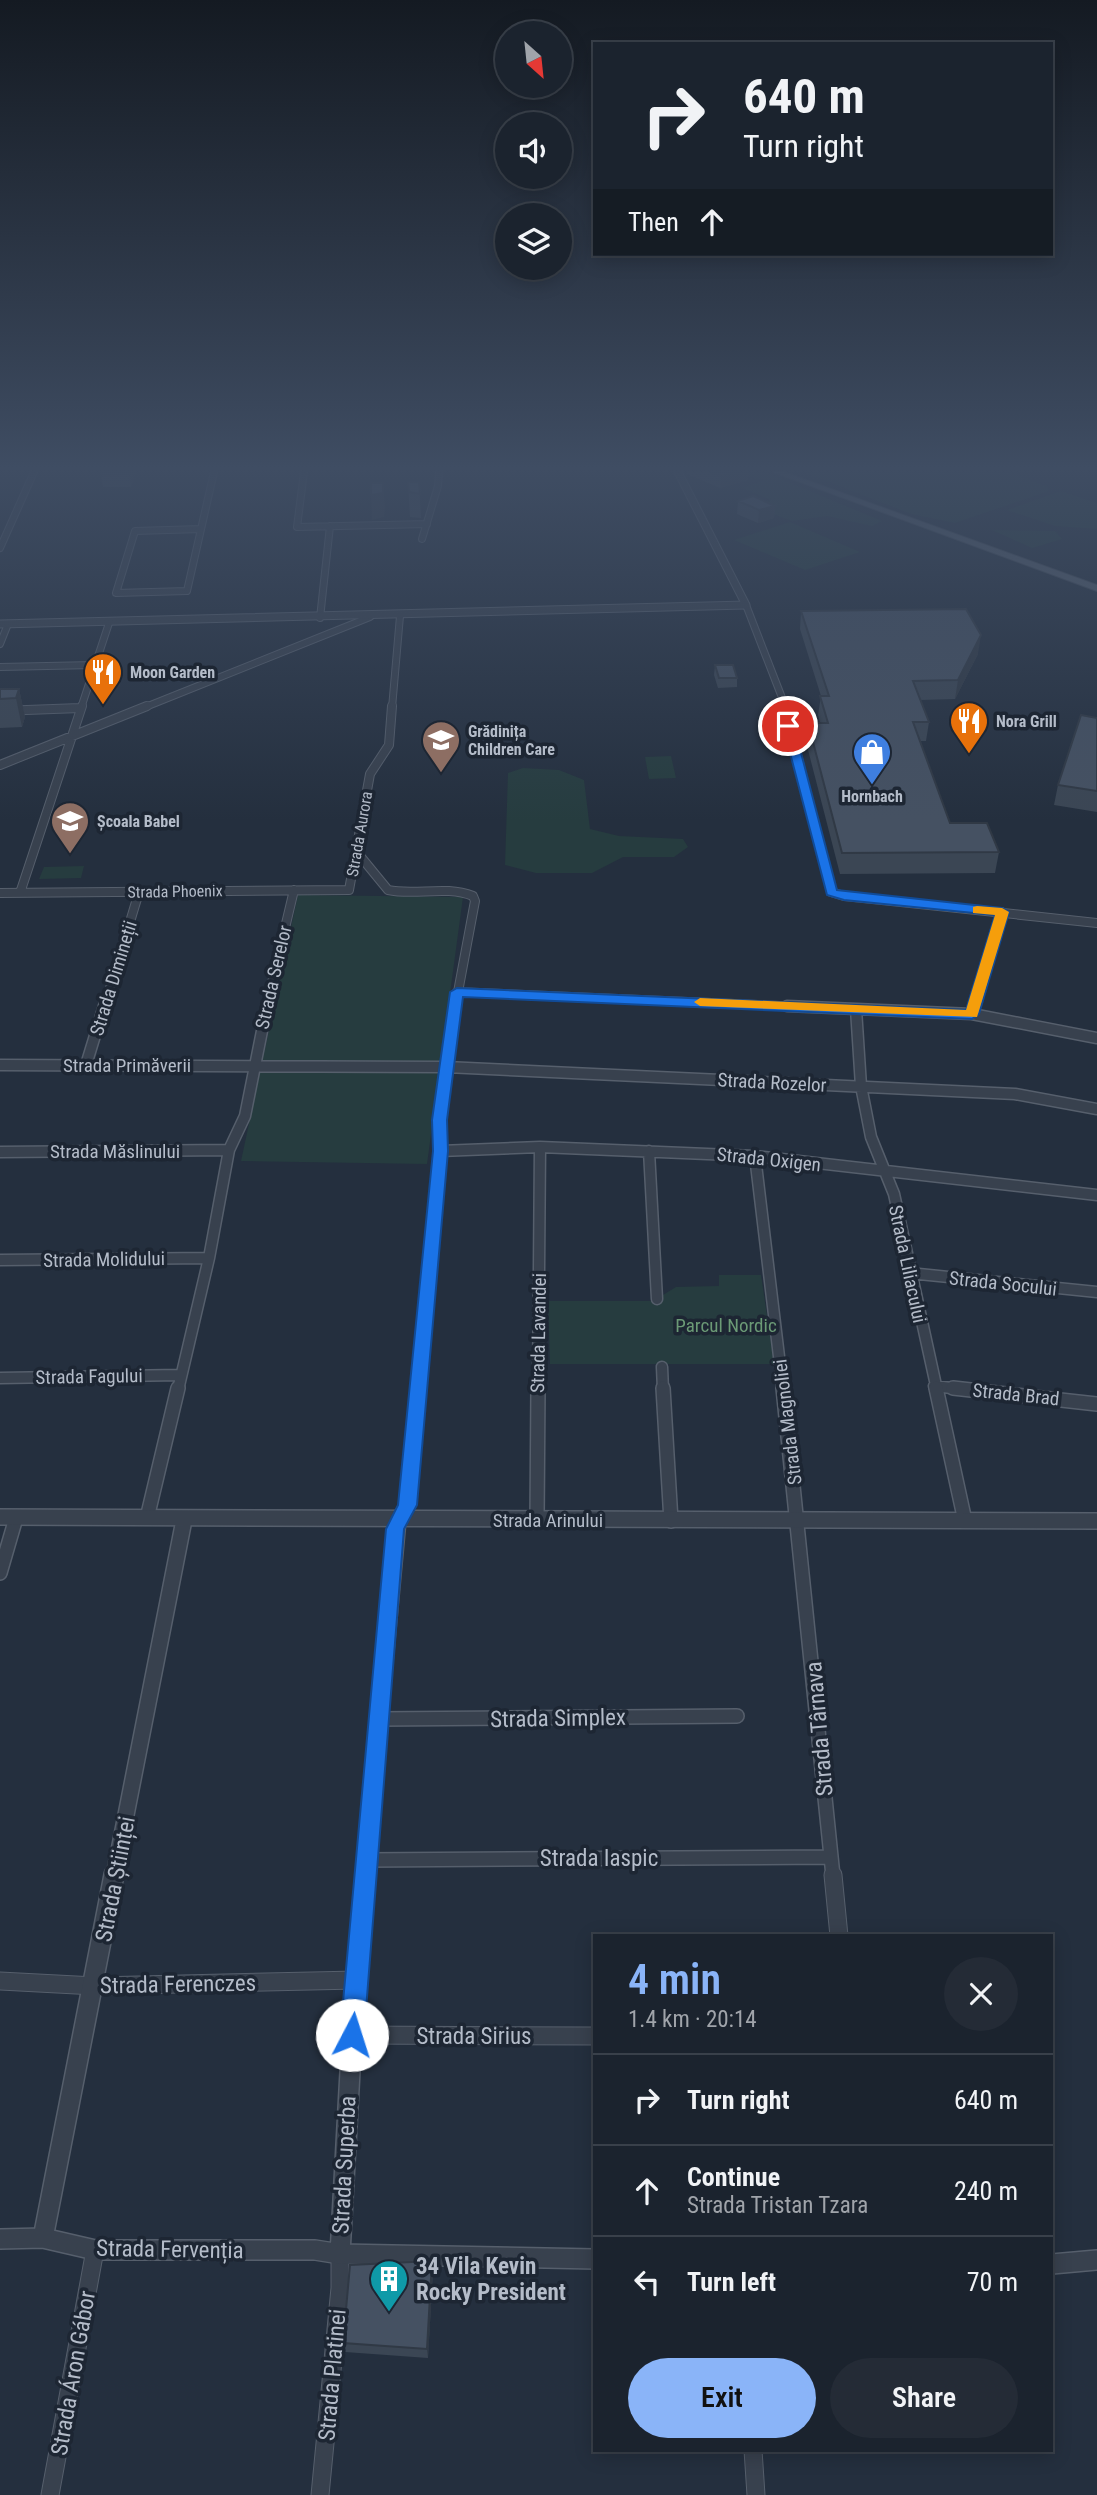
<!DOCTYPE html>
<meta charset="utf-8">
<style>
:root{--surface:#1b232e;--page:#242b36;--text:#f1f3f6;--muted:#a0a4aa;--line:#39404a;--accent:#8ab4f8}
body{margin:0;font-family:"Roboto Condensed",sans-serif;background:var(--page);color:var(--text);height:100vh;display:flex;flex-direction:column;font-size:26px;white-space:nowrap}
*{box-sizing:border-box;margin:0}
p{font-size:23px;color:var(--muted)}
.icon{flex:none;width:38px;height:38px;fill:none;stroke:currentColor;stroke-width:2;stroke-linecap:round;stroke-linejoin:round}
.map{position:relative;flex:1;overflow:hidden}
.side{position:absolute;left:593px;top:1934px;width:460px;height:518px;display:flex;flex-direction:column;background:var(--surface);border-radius:0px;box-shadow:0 4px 18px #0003,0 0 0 2px var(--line)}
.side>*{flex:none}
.hud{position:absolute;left:593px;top:42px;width:460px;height:214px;border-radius:0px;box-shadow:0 4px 18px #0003,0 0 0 2px var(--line);background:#1b232e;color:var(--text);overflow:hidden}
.needle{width:46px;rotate:153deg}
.fabs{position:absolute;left:495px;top:21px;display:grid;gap:14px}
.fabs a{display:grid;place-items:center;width:77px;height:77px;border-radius:50%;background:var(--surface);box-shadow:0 4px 18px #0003,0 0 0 2px var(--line);font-size:35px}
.pin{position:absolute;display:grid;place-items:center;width:60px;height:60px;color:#fff;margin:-30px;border:4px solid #fff;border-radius:50%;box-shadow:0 2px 7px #0007}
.me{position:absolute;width:77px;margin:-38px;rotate:5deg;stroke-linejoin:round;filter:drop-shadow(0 0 5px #0008)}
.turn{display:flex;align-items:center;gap:24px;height:147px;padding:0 35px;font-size:32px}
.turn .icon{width:91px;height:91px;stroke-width:2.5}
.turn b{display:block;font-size:49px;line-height:60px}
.then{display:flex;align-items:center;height:66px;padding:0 35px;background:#0003;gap:14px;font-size:26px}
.round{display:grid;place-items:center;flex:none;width:74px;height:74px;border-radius:37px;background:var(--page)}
.headline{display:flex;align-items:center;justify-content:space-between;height:119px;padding:0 35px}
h1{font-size:42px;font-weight:600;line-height:52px;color:var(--accent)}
.primary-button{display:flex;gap:14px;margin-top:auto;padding:14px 35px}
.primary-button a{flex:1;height:80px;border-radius:42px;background:var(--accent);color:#111;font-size:28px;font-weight:600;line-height:80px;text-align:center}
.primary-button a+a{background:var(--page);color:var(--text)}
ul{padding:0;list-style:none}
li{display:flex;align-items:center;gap:21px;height:91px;padding:0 35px;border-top:2px solid var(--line)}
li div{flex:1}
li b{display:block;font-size:26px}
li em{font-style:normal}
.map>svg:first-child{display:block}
.green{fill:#263c3f}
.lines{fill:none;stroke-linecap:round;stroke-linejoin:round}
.minor-far4-casing{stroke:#565f6c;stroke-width:8}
.minor-far3-casing{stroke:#565f6c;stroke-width:10}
.minor-far2-casing{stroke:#565f6c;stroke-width:13}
.minor-far1-casing{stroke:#565f6c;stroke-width:16}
.minor-casing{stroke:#565f6c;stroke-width:19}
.tertiary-far2-casing{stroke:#565f6c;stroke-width:9}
.tertiary-far1-casing{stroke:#565f6c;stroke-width:18}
.tertiary-casing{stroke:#565f6c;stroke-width:22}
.primary-casing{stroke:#414a57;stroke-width:2}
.minor-far4{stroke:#38414e;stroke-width:6}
.minor-far3{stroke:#38414e;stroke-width:8}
.minor-far2{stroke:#38414e;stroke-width:10}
.minor-far1{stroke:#38414e;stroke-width:13}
.minor{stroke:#38414e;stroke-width:17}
.tertiary-far2{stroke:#38414e;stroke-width:7}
.tertiary-far1{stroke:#38414e;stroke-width:15}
.tertiary{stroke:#38414e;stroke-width:19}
.primary{fill:#56606e;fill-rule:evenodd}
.wall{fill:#3b4654}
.shaded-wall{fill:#303945}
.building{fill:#455162;stroke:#303945;stroke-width:2}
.route{fill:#1a73e8;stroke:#114b97;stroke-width:2}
.slow{fill:#f59e0b}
.labels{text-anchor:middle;stroke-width:7;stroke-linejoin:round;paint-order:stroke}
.far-poi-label{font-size:16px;font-weight:bold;fill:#b4bcc9;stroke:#1d2633;text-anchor:start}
.far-street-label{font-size:16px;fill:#b4bcc9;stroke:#1d2633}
.street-label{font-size:19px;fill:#b4bcc9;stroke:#1d2633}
.park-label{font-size:19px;fill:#6b9a76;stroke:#1d2633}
.near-street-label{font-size:23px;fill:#b4bcc9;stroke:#1d2633}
.near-poi-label{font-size:23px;font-weight:bold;fill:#b4bcc9;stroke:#1d2633;text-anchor:start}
</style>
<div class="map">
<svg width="1097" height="2495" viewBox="0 0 1097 2495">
<rect width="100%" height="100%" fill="#242f3e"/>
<path class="green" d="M730,472h34l118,49 -10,5 -45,-10 -35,5 -19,-7 -8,-11 6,-3 -28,-12 21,-8z
M804,472h203l40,14 2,5 -94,32 -44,-9z
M1061,491l36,12v26l-42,-3 -48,-16z
M790,522l70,30 -55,18 -71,-30z
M992,530l63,1 7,8 -30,9z
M671,756l5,22 -27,1 -4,-22z
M523,768l36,2 25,10 6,49 29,7 64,3 5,8 -14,10h-51l-31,16h-56l-31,-8 3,-92z
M84,866l-3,12 -42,1 5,-12z
M298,895l165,2 -36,267 -186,-3z
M719,1275h42l13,89h-224l-2,-63h115v-6l13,-8 43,-1z"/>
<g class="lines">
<defs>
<path id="minor-far4" d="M304,472l-7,55 130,-3
M201,529l-66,2 -19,62 71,-2 27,-119
M422,539l16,-53 1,-14
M0,548l34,-76
M746,605l40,103
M320,618l10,-92
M0,644l8,-20
M0,667l94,-2
M81,708l28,-85
M143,708l227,-91
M392,708l8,-92"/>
<path id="minor-far3" d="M785,706l46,186 13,4 253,27
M0,711l80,-3
M0,765l147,-59
M356,851l32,39c28,6 57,-5 85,6l2,5 -20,107
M0,893l349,-3 21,-116 19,-29 3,-39
M20,893l62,-187
M457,992l371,16
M104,1008l35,-116
M266,1008l28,-118
M974,1008l28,-96"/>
<path id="minor-far2" d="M787,1006l185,8 125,24
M856,1009l5,77 10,51 23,57 43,196
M972,1014l2,-8
M0,1065l446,2 569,27 82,15
M86,1065l18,-59
M440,1151l100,-4 215,9 342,39
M649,1151l8,148
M0,1152l229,-2
M755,1156l28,234
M0,1260l209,-2
M909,1273l188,19
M662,1367l1,23
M0,1378l179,-3
M934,1386l35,4
M178,1390l31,-132 20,-108 16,-34 22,-110
M418,1390l22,-239v-31l15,-114
M538,1390l2,-243"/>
<path id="minor-far1" d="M663,1388l8,133
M783,1388l50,488
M936,1388l29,133
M953,1388l144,16
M147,1518l31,-130
M398,1520l9,-15 11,-117
M537,1520l1,-132
M0,1573l16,-55
M379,1719l358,-3
M367,1860l463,-3"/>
<path id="minor" d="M833,1875l6,61
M0,1981l95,5 262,-6
M352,2035l243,1
M753,2450l3,45
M50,2495l45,-245
M320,2495l20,-207v-34"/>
<path id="tertiary-far2" d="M0,624l746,-19 -68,-133"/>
<path id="tertiary-far1" d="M0,1517l1097,4
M114,1876l70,-356
M365,1876l33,-356"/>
<path id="tertiary" d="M43,2238l71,-363
M0,2239l43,-1 52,12h220l25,4 255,5
M340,2254l12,-219 14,-160
M1052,2264l45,-4"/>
<path id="primary" d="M773,472h11l313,113v6z"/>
</defs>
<use href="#minor-far4" class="minor-far4-casing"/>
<use href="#minor-far3" class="minor-far3-casing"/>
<use href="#minor-far2" class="minor-far2-casing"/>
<use href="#minor-far1" class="minor-far1-casing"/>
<use href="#minor" class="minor-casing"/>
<use href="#tertiary-far2" class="tertiary-far2-casing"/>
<use href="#tertiary-far1" class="tertiary-far1-casing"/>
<use href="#tertiary" class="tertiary-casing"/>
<use href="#primary" class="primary-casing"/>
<use href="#minor-far4" class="minor-far4"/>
<use href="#minor-far3" class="minor-far3"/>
<use href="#minor-far2" class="minor-far2"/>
<use href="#minor-far1" class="minor-far1"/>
<use href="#minor" class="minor"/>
<use href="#tertiary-far2" class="tertiary-far2"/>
<use href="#tertiary-far1" class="tertiary-far1"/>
<use href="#tertiary" class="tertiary"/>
<use href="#primary" class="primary"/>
</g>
<path class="wall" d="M102,472h34l-5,15h-28l-2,-12z
M686,472h62v8l-28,8 -33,-14z
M408,482h11l2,36 -11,-1z
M738,501l37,5 -1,12 -16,5 -21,-9z
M801,611l177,43 -23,45 -35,1 9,22 -3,19h-6l30,82 49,29 -4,21 -155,1 -34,-132 2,-19h12l-2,-8 3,-19 -21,-67z
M715,665l22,13v9l-19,1 -4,-13z
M0,689h19l6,28 -3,10 -22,1z
M1097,718v94l-43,-7 4,-20z
M433,2270l-5,88 -83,-6 -2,-9z"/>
<path class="shaded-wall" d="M130,472h6l-5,15 -2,-13z
M735,472h13v8l-28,8 1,-12z
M383,483l2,25 -1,9 -12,3 -1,-25z
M775,506l-1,12 -16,5 1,-13z
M981,635l-3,19 -23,45 3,-19z
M19,689l6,28 -3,10 -6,-29z
M432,2261l1,9 -5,88 -1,-9z"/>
<path class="building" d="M102,472h28l-1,2 -28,1z
M710,472h25l-14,4z
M408,482h11l1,12 -11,-2z
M371,483h12v10l-12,2z
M753,496l22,10 -16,4 -21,-9z
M966,609l15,26 -23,45 -45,1 16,41h-16l37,101h37l12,29 -157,1 -34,-130h20l-8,-27h9l-28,-85z
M715,665h18l4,13h-18z
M0,689h19l-3,9 -16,1z
M1081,715l16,3v73l-39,-6z
M432,2261l-5,88 -84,-6 7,-78z"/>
<linearGradient id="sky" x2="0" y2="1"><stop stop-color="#141a22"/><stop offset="0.57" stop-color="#3f4d63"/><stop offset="1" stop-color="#3f4d63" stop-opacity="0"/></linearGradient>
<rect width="1097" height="821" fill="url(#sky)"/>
<path class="route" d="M788,723l6,3 43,164 165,18 7,4 -30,102 -7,5 -509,-22 -16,123 1,31 -31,354 -13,24 -40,506 -4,9 -8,3 -8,-3 -4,-9 46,-506 12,-24 35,-354 -1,-31 18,-128 7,-4 509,22 29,-95 -151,-15 -17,-5 -44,-169z"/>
<path class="slow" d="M977,906l25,2 7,4 -32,105 -277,-11 -6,-4 6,-4 266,12 29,-95 -22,-2v-6z"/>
<defs>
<symbol id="restaurant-pin" viewBox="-11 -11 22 30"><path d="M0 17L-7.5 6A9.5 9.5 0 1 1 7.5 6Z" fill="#e8710a" stroke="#1d2633"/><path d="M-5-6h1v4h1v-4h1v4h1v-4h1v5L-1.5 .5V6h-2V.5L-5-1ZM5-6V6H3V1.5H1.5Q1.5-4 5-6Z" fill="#fff"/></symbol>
<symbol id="school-pin" viewBox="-11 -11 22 30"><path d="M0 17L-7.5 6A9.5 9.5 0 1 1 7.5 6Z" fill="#8d6e63" stroke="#1d2633"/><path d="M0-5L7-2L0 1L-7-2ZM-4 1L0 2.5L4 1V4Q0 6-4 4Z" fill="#fff"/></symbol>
<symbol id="shop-pin" viewBox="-11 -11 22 30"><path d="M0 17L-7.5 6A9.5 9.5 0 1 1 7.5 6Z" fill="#3f7fe0" stroke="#1d2633"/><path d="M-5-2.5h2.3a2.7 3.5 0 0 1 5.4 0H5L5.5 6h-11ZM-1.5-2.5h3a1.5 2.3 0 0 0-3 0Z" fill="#fff"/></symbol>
<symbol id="building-pin" viewBox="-11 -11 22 30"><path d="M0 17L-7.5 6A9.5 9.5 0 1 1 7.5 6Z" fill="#0f9aa8" stroke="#1d2633"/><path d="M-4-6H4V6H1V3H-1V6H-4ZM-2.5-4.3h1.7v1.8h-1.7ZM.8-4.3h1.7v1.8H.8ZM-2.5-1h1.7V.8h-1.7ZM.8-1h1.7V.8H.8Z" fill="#fff"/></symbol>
</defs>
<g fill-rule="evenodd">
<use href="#restaurant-pin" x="81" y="650" width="44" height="60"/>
<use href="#restaurant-pin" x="947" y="699" width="44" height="60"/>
<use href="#school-pin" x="419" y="718" width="44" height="60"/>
<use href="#shop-pin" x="850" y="730" width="44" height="60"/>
<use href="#school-pin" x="48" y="799" width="44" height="60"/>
<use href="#building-pin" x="367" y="2257" width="44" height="60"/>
</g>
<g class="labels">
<g class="far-poi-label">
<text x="130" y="678">Moon Garden</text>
<text x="996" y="727">Nora Grill</text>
<text x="468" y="737">Grădinița<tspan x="468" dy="18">Children Care</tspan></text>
<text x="872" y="802" text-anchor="middle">Hornbach</text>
<text x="97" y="827">Școala Babel</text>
</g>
<g class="far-street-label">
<text transform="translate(359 834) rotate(-80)" y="6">Strada Aurora</text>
<text transform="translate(175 891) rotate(-1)" y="6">Strada Phoenix</text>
</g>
<g class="street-label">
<text transform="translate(273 977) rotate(-77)" y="7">Strada Serelor</text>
<text transform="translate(113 978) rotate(-73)" y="7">Strada Dimineții</text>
<text x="127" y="1072">Strada Primăverii</text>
<text transform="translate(772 1082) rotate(3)" y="7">Strada Rozelor</text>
<text x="115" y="1158">Strada Măslinului</text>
<text transform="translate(769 1159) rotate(6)" y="7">Strada Oxigen</text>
<text transform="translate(104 1259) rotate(-1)" y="7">Strada Molidului</text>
<text transform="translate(908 1264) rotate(78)" y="7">Strada Liliacului</text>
<text transform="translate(1003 1283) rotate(6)" y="7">Strada Socului</text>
<text transform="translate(538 1333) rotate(-89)" y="7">Strada Lavandei</text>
<text transform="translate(89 1376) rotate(-1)" y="7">Strada Fagului</text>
<text transform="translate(1016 1394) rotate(6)" y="7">Strada Brad</text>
<text transform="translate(787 1422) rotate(-97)" y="7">Strada Magnoliei</text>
<text x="548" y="1527">Strada Arinului</text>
</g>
<g class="park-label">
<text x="726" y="1332">Parcul Nordic</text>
</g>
<g class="near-street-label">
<text transform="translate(558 1718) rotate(-1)" y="8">Strada Simplex</text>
<text transform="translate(819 1729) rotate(-95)" y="8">Strada Târnava</text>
<text x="599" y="1866">Strada Iaspic</text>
<text transform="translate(115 1879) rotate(-79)" y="8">Strada Științei</text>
<text transform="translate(178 1984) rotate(-1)" y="8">Strada Ferenczes</text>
<text x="474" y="2044">Strada Sirius</text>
<text transform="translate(344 2165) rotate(-87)" y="8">Strada Superba</text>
<text transform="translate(170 2249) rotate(1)" y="8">Strada Fervenția</text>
<text transform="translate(73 2373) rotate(-80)" y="8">Strada Áron Gábor</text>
<text transform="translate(332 2375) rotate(-85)" y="8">Strada Platinei</text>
</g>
<g class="near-poi-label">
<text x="416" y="2274">34 Vila Kevin<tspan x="416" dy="26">Rocky President</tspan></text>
</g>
</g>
</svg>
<div class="fabs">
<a><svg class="needle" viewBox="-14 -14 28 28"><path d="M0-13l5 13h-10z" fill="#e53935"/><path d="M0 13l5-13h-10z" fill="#a0a4aa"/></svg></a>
<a><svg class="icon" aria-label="sound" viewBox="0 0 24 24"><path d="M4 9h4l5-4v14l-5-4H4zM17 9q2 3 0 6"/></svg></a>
<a><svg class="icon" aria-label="layers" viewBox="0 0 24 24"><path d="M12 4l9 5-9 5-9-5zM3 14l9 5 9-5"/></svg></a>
</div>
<div class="pin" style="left:788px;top:726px;background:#d93025"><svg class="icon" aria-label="arrive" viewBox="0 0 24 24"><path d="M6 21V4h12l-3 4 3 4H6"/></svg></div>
<svg class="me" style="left:352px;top:2035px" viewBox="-20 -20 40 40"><circle r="19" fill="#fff"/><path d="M0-13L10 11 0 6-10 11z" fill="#1a73e8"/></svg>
<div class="hud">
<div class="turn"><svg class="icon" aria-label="right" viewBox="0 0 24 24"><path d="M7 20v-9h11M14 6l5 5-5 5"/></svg><div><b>640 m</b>Turn right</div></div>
<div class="then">Then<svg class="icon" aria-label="ahead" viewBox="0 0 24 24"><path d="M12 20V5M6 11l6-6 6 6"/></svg></div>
</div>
<section class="side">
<div class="headline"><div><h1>4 min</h1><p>1.4 km · 20:14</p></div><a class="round"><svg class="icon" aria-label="close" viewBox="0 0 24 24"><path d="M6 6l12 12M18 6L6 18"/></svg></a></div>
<ul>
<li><svg class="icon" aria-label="right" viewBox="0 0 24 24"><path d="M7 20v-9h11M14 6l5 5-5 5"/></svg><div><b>Turn right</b></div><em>640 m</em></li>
<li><svg class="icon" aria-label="ahead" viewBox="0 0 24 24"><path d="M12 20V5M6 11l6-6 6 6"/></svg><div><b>Continue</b><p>Strada Tristan Tzara</p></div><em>240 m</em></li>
<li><svg class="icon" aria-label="left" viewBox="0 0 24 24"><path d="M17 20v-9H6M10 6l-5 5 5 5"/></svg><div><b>Turn left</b></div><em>70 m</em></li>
</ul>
<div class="primary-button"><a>Exit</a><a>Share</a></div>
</section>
</div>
